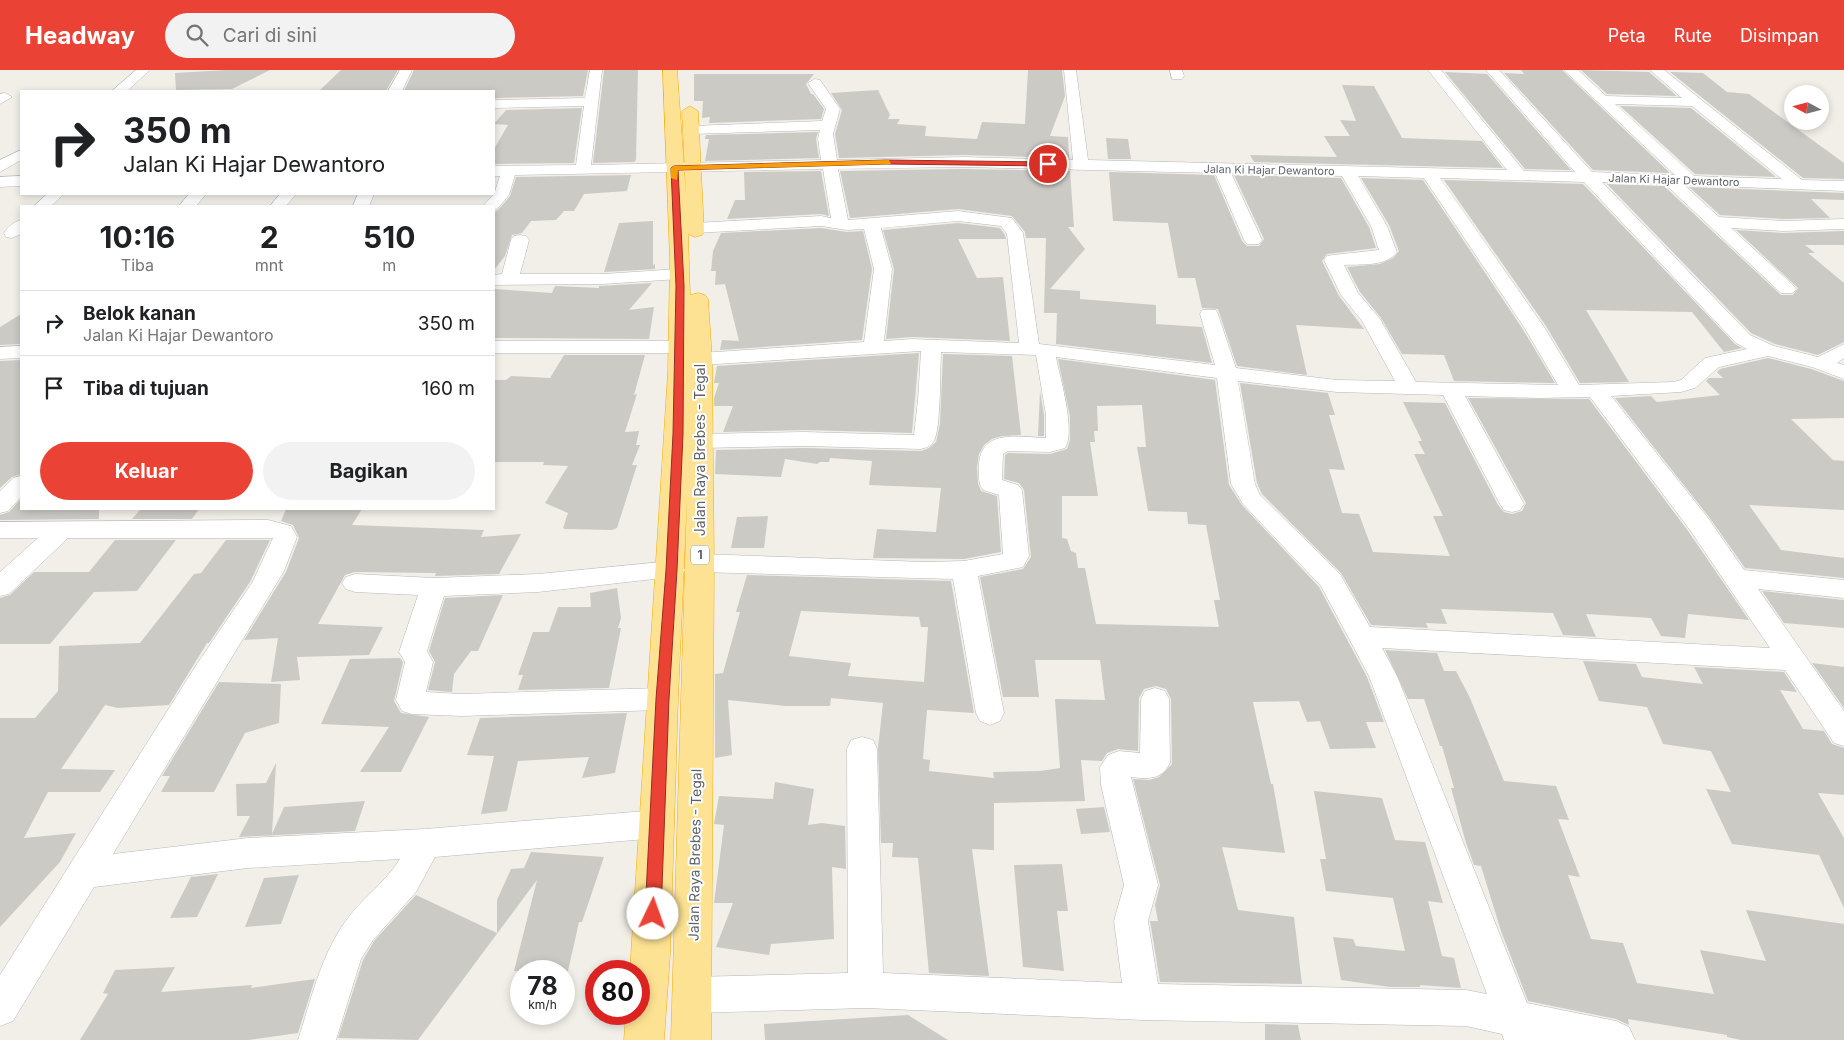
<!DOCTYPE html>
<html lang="id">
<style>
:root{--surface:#fff;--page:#f2f2f2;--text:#202124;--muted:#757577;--line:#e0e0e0;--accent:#ea4335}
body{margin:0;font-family:Inter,sans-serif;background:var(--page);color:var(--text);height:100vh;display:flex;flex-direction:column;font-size:19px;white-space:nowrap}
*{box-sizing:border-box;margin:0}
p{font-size:16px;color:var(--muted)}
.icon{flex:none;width:28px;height:28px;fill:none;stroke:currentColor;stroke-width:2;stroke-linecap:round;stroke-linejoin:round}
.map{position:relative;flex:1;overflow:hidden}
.panel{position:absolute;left:20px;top:135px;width:475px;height:305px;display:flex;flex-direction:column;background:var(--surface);border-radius:0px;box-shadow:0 2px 8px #0003}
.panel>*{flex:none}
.hud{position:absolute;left:20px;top:20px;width:475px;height:105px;border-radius:0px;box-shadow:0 2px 8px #0003;background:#fff;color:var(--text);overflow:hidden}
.needle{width:32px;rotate:277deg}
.buttons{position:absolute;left:1784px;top:15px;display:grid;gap:10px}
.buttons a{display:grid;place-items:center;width:45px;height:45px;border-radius:50%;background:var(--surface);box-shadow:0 2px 8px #0003;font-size:25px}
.speed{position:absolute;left:510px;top:890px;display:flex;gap:10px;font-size:25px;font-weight:700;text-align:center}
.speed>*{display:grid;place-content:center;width:65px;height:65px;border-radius:50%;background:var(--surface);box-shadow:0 2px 8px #0003;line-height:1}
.speed small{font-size:12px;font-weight:400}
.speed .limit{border:8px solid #d22;background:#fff;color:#111}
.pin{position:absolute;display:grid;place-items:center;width:42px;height:42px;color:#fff;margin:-21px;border:2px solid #fff;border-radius:50%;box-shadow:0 1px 5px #0007}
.me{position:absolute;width:55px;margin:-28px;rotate:3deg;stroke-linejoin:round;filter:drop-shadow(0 0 4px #0008)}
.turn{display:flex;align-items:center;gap:18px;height:105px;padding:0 20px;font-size:22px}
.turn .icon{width:65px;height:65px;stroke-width:2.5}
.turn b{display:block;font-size:35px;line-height:42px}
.eta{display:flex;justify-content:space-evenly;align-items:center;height:85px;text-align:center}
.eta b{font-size:30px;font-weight:700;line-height:35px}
.primary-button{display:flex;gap:10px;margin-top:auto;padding:10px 20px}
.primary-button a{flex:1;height:58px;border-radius:30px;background:var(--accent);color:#fff;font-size:20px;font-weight:700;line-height:58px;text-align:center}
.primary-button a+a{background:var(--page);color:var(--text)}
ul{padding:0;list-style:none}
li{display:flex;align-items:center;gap:15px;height:65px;padding:0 20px;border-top:1px solid var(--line)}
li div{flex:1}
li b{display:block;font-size:19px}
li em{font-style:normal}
header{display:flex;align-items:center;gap:30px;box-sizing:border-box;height:70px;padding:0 25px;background:var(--accent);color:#fff}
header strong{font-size:24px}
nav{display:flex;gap:28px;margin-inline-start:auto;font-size:18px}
.search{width:350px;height:45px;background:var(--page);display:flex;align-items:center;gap:12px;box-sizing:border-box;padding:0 18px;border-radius:28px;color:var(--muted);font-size:19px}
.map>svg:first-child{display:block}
.building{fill:#cccac5;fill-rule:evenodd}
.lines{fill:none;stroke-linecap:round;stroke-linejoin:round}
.street-casing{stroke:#b5b8bc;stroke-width:1}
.highway-casing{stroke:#f9ab00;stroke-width:1}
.street{fill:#fff;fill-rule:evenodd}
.highway{fill:#fde293;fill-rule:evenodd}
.route{fill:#ea4335;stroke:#982c22}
.slow{fill:#f59e0b}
.labels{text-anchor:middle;stroke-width:4;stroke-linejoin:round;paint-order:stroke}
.far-street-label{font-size:11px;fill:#5f6368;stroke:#fff}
.shield{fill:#fff;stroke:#8f9295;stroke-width:1}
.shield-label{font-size:12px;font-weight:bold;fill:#5f6368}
.street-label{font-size:14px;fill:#5f6368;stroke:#fff}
</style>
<header>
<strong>Headway</strong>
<div class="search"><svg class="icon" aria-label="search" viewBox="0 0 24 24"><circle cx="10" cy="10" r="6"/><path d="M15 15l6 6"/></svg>Cari di sini</div>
<nav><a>Peta</a><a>Rute</a><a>Disimpan</a></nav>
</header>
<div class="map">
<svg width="1844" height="970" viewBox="0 0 1844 970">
<rect width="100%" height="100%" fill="#f1efe8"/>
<path class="building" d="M227,0h43l-38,19 -56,1 -1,-17z
M341,0h57l-12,21h-67z
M414,0h174l-5,26 -89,2v-7h-90z
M604,0h34l-2,90 -2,2 -41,1z
M1028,0h34l3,26 -15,40 18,1 1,21 -106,-3 -124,3 -4,-24 7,-24 -11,-17 47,-3 12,25 -2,4h12l-3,5 29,2 -1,10 52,3 5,-17 43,2z
M1521,0h41l108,103 -77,-3 -89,-97 20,1z
M1581,0l68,2 28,24 -70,-2z
M1445,2l42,2 84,96 -46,-1z
M1670,2l33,1 24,19 22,2 95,69v16l-41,-1z
M694,4h120l-8,10 5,10h2l11,15 -3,10 -112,4 1,-6 -8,1 1,-17h-9z
M1342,15l32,1 28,52 80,3 21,27 -249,-6 -4,-7 87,2 -13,-21h26l-10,-16 16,1z
M1620,36l71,2 85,69 -81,-3z
M582,38l-8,55 -80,1v-15l14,-24 -14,-1 12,-14z
M818,62l-2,7 3,19 -114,3 4,-22h-4l1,-4z
M1106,68l22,1 3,20h-23z
M963,99l107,2 4,56h-6l17,22 -35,40 30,2v8l76,6v19l46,3 10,36 -156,-19 1,-31h-13l2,-75h-20l-1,-6 -13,-16 -54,-7 -108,9 -10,-47z
M821,101l8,45 -8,-2 -94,5 8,-19h10l-1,-28z
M1109,102l105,3 28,66 5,5h12l5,-7 -30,-64 107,3 28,49 7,21 -49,6 -5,7 17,35 25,33 -68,-4 11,50 -70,-9 -19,-57 -16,-1 -7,-30h-17l-10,-55 -55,-2z
M631,105l-4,16 -43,3 -10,17h-10l-8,9 -25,1 -9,12 -10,2 -7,21 -11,14v-58l4,-2 12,-14 6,-19z
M1361,108l62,2 99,148 33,55 -101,-2 -10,-26 -42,-1 -21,-36 -21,-26 -13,-25 33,-3 13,-6 6,-7 -10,-26z
M1444,110l139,4 152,160 7,4 -18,4 -32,-40 -106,-2 43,72 -49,1 -34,-57z
M1607,114l57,2 117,109h12l5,-7 -62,-58 47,3 61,-2v14h-39l10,8h-7l36,30v59l-26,13 -43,-11 -24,-11z
M1689,117l155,6v7l-33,-1 19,19 -47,1 -63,-4z
M653,151v44l2,-1v5l-51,3 15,-49z
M958,153l42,5 5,7 1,4h-48l19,39 26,-1 7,64 -98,-4 -26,2 8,-70 -11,-39z
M821,158l26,4 16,-1 9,38 -10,71 -142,10 2,-10 17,1 -14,-57 -10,1 1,-14h-5l2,-20 8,-18z
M652,213l-23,27 25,-3 -5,32 -155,-1v-49l58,4 3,-7 44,2v-2z
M21,244v30l-21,1v-18z
M919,283l-7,80 -108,-3 -81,2 10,-26h-19v-8l5,-15h-5l3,-17z
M943,284l69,2 9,79 -19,1 -10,3 -8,6 -5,9 -2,14 1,15 3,8 16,5 4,56 -37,7 -91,-1 4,-29 59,3 5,-44 -72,-3 3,-24 -42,-3 -1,4h-9l-3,2 -32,-5 -4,18 -66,-3 1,-24 88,-2 117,3 8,-3 7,-6 4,-18z
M564,285h81l-11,40 3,-1 -12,38 14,-1 -3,14h4l-8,20h5l-20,63 -5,2 -47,-1 -2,-1 5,-15 -23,-10 23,-37 -25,-1 1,-3h-50v-82h12l5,-4 39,2z
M1768,288l43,11 33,12v37l-53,1 42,41 11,1v49l-95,-5 32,45 63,8v20l-99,-10 -36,-51 -94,-119 36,-2 6,6 63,-7 -14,-14 3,-3h14l-6,-6 3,-3z
M1058,289l157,21 14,105 13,20 77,82 48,90 17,45h-18l10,26 -46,1 -10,-28 -13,1 -8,-21 -46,1 18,82h2l12,69 -63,-6 16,63 56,7 8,67 -142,-2 -10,-61h8l-3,-16 5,-20 -27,-106 16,1 10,-3 13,-13 -1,-65 -5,-10 -10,-3 -12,3 -5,9 -1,53 -20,-2 -11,4 -5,8 -21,-1 4,41 -91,2v47l-22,-1 17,127 -60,-3 -11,-115 -26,-1 1,-14h-12l-3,-95 5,-45 -52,-5 -1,8h-45l-57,-6 4,55 -17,3v-84l8,-1 17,-61h-4l11,-37 204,6 23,132 -47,-3 -4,49 7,1 -1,11 65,7 -1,-6 47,-1 20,-3 -5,-69 50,1 -5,-40h-65l4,37h-36l-23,-120 43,-8 8,-12 -7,-67 -5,-7 -15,-4 1,-24 3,-2 42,1 17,-5 3,-9v-23zM1142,335l4,42h-9l11,64 39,1 1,12 18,1 14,75h-6l5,27 -123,-3 -11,-56h-7l-2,-15 -5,-2 -4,-12 -5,-1v-42h36l-8,-54h5l-1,-11h4l-1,-25zM801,541l118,6 2,10h7l-4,55 -76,-6 3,-13 -62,-7z
M21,290v114l-9,3 -12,11v-127z
M1240,313l88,10 7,22h-6l16,55 -16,-1 13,44 17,1 14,38 77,4 -17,-40h10l-29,-62h11l-7,-13h4l-19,-39 42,1 53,102 6,7 8,2 10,-3 4,-8 -58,-105 121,1 99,132 61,89 -61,-6 -3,24 -24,-2 -10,-18 -65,-4 10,23 -33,-2 -10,-22 -112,-4 6,15 -21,-1 2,5 -57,-3 -30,-52 -79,-79 -5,-11z
M1040,321l4,24v21h-6z
M21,429v10h78v10l-99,1v-5l9,-3z
M141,439h58l-7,10h-60z
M286,439h76l-10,16 132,5 -3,7 40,-3 -22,40 -64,2 1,-3 -81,-1 -10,3 -27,49 65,3 -14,28 -72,2 3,23 -29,2 7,-44 -34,2 42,-68 13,-34 -6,-13 -12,-4z
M768,446l-4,32h-33l6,-31z
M115,470h61l-39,51 -43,1 -44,52h-50v-46l10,-3 24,-23h55z
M226,470h44l-20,42 -41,61h-2l-38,62 -51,3 -13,-3 -44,64 54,1 -15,22h-52l-24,46 52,-5 -16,29 -60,65v-209h35l23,-27 1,-45 81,-3 54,-69 7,-1z
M617,518l4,30 -3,10h3l-12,60 -91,2 5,-15h-5l15,-43h16l9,-25h33l-1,-14z
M1762,521l82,9v28l-60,-5z
M503,525l-25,56h-7l-17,23 -2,18 -24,-2 7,-28 -6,-11 16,-53z
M1385,580l52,3 7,18h12l14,27 34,83 52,5 13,34 -11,-1 22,58 -12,-2 23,64 32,4 14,40 77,11 -14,-44 66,11 -20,-51 98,14v116h-103l-14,-3v-2l-99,-16 1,6 -13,-6 -88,-18 -27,-70 -20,-65 -7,-1 -8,-22 -15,-55h3l-12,-42h-2l-16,-47h-16z
M400,588l3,4 -9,39 7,12 28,4 -28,55h-41l29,-45 -68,-3 29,-65z
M1583,591l53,3 6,13 61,7 -9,-17 90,5 13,20 -17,-2 23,39 21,2 8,13 12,4v47l-26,-2 26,45v70l-25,-53 -87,-11 -26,-55 25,3 -20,-41 -48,-7 -16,-37 -48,-6z
M1812,593l32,4v41z
M219,612l62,2 -2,39 -34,10 -31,59h-53l9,-16h-8z
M627,643l-12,60 -33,5 7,-21 -71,4 -11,50 -26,3 13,-58 -27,-1 13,-37z
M276,693l-4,71 12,-27 81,-6 -10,30 -116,6 11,-21h-13l-1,-32 30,-1z
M775,712l39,7 -6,36 14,-2 23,3 1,43 -14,-2 2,72 -63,5 -2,11 -53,-8 17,-44h-19l10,-78 -10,-1 5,-28 54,3z
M1314,721l68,7 13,42 30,2 18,61 -15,-2 14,55 12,2 7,30 -41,-3v2h-30l-49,-7 -8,-43 20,2 3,7 49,5 -12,-53 -67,-7 -6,-32h6z
M1104,737l6,25 -29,2 -5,-25z
M531,782l73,5 -22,65h-3l-11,49h-54l23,-91 -119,160 -80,-2 25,-78 11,-19 42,-46 81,38v-33l14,-31 13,-1z
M1062,794l6,47h-11l7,60 -41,-4 -9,-102z
M218,804l-21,43 -27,1 21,-41z
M299,805l-18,49 -36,3 19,-49z
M175,897l-14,25 91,-7 -1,3 64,-9 -17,54 -50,7h-168l28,-46 -5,-1 12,-23z
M908,945l40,25h-183l-1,-16z
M1265,954l33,1 3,15h-36z"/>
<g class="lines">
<defs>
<path id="street" d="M136,0h14l-23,21h-15z
M400,0h12l-10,21h-14z
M590,0h12l-11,95 230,-5 -3,-21 2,-9 -129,4 -7,-4 7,-4 131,-5 4,-12 -18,-26 7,-4 5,1 20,29 -7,25 4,26 126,-3 110,3 -9,-90h12l12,90 419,10 -79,-100h13l83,101 51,1 -89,-102h13l93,102 83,3 -111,-105h14l28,26 76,2 -32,-28h14l138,110 42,1v10l-160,-6 35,32 64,4 61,-2v10l-61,2 -52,-3 62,57 3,4 -3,4h-12l-116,-109 -63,-2 148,153 24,11 44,11 26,-13v14l-7,5 7,2v14l-32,-12 -44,-11 -49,11 -24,21 -14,4 -70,4 97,122 36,52 100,10v18l-86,-9 86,122v35l-10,-3 -49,-73 -403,-22 15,28 130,327 89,18 13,6 6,13h-131l-2,-6 -36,-8 -323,-6 -277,-12 -173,5 -13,-5 -5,-13 5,-13 13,-5 155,-4 -1,-224 4,-9 11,-3 11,3 4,9 6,224 239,10 -8,-62 10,-36 -23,-100 -1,-18 8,-12 11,-4 21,2 1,-54 4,-8 10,-3 10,3 4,8 1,64c-8,17 -22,16 -39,14l27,108 -10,36 10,63 308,6 21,4 -118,-318 -48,-90 -78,-82 -12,-20 -14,-106 -161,-21c4,21 20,74 9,91l-15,4 -42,-1 -5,3 -1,26 16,5 4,5 7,66 -6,11 -45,9 26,137 -4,8 -10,4 -10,-4 -4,-8 -23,-134 -253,-7 -9,-3 -4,-6 4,-6 9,-3 225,8 39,-1 39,-7 -4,-59 -16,-5c-5,-7 -4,-14 -4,-22 -1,-40 40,-31 67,-30v-23l-10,-60 -95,-3c-1,18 0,76 -7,89 -4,6 -7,6 -13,8l-117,-3 -105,2 -8,-2 -3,-5 3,-5 8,-2 105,-2 110,3 4,-35 3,-49 -220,14 -7,-2 -3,-4 3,-4 7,-2 163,-11 10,-73 -10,-40 -17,1 -26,-4 -126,7 -6,-1 -2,-4 2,-4 6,-1 126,-7 10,2 -8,-49 -308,6 -6,20 -12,14 -3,1v-4h-11l11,-12 6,-18h-6v-10l82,-1 8,-59 -90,2v-8l91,-2zM1615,34l77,2 90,73 -88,-3zM963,97l252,6 29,67 3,4h12l3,-4 -31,-67 111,3 29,50 8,24 -46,5 -6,1 -3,4 17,35 21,26 33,60 -58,-1 -101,-12 -18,-54 -2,-4h-14l-2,4 15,51 -176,-21 -16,-111 -11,-15 -54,-7 -110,9 -10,-51zM1358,106l66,2 100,149 34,58 -142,-3 -36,-63 -22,-26 -14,-28c16,-1 42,2 53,-13l-10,-26zM1440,108l144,4 152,161 11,6 -42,9 -24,22 -8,2 -94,3 -35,-58zM958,151l43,5 6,8 12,109 -107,-4 -28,2 8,-72 -11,-41zM1238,311l99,11 106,3 57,109 4,6 8,2 8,-2 4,-6 -59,-108 73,2 52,-1 100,133 80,118 -400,-21 -30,-53 -80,-79 -5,-11z
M1170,0h12l2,6 -2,3h-10z
M5,23l7,4 -12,7v-10z
M21,80v10l-21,12v-12z
M21,106v10l-21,1v-10z
M47,124h17l-13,12h-17z
M189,124h17l-10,12h-17z
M280,124h16l-10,12h-16z
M358,124h16l-5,12h-16z
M21,150v14l-9,4 -6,-1 -2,-4c4,-6 9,-11 17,-13z
M520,165l6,1 3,4 -9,34h83l76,-5 6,1 3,4 -3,4 -6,1 -76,5 -109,1v-10l8,-1 9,-34 3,-4z
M494,271h205l7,2 3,4 -3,4 -7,2h-205z
M21,276v12l-21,1v-12z
M21,406v21l-13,14 -8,2v-22l13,-13z
M268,450l23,6 6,11 -13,34 -171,283 135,-16 177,-9 233,-19 11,4 5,10 -5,10 -11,4 -223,19 -19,35 -43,48 -12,19 -25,81h-38c13,-39 22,-83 47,-118 16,-23 40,-39 55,-63l-152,9 -154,19 -81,134 -13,5v-51l197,-311 55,-81 21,-45h-205l-59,56 -9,2v-24l38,-34h-38v-16z
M672,491l9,3 4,6 -4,6 -143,16 -94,4 -17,55 6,11 -7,30 35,2 201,-6 10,3 4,8 -4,8 -10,3 -201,6 -49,-2 -10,-3 -6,-11 9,-38 -6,-10 19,-57 -63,-3 -9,-3 -4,-6 4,-6 9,-3 79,4 104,-4z"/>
<path id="highway" d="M663,0h14l9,125 -4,-84 8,-5 8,5 6,120 -2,4 -7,2 -7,-3 2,61 8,-2 7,2 3,4 4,60 2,204 -3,477h-40l16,-543 -9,202 -8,256 -6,85h-40l2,-26h13v-43h-9l38,-600 2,-111z"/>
</defs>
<use href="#street" class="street-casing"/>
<use href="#highway" class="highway-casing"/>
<use href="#street" class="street"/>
<use href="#highway" class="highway"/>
</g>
<path class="route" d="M886,90l162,2 4,2 -4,2 -162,-2 -208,6 6,116 -1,148 -6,136 -8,129 -8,215 -3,5 -5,2 -6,-2 -2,-5 11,-215 10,-129 7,-136 3,-148 -5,-118 3,-2z"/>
<path class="slow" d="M889,90l2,4 -213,6 -1,10 -6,-2v-10l3,-2z"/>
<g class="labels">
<g class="far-street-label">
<text transform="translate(1269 100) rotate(1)" y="4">Jalan Ki Hajar Dewantoro</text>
<text transform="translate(1674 110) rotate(2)" y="4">Jalan Ki Hajar Dewantoro</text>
</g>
<rect class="shield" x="691" y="475.5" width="18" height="19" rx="4"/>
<g class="shield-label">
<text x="700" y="489">1</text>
</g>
<g class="street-label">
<text transform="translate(700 380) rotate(-90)" y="5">Jalan Raya Brebes - Tegal</text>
<text transform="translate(695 785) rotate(-89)" y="5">Jalan Raya Brebes - Tegal</text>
</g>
</g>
</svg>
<div class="buttons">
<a><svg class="needle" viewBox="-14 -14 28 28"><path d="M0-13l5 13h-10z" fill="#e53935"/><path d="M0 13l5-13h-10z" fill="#757577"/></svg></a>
</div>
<div class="speed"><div>78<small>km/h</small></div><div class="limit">80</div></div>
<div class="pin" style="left:1048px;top:94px;background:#d93025"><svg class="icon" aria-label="arrive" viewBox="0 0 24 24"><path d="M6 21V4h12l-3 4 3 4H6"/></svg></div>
<svg class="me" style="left:653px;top:844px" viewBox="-20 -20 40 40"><circle r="19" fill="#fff"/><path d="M0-13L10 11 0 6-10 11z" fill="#ea4335"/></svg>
<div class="hud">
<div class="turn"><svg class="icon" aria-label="right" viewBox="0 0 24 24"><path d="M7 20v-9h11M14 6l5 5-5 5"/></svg><div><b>350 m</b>Jalan Ki Hajar Dewantoro</div></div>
</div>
<section class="panel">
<div class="eta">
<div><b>10:16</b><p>Tiba</p></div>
<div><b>2</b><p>mnt</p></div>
<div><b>510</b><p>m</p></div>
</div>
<ul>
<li><svg class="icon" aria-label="right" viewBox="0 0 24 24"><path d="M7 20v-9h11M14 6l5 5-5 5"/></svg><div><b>Belok kanan</b><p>Jalan Ki Hajar Dewantoro</p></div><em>350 m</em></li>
<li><svg class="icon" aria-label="arrive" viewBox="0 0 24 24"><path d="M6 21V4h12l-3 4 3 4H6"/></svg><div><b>Tiba di tujuan</b></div><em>160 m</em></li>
</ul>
<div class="primary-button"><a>Keluar</a><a>Bagikan</a></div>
</section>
</div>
